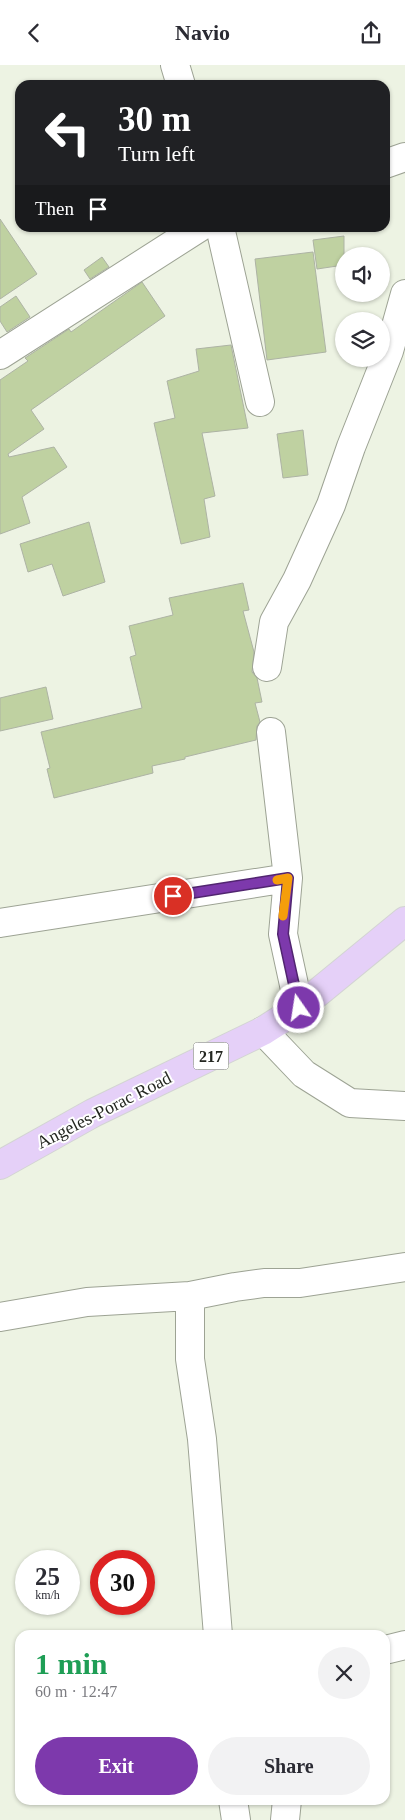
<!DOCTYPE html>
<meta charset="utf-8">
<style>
:root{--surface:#fff;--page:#f2f2f3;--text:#2b2b33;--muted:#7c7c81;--accent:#7d39ac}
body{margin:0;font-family:"Times New Roman",serif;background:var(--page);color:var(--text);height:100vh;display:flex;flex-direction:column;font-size:19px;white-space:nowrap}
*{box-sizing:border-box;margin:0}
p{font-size:16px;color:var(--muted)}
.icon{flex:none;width:28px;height:28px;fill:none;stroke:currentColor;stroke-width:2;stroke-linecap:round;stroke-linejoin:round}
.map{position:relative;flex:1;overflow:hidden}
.drawer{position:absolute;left:15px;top:1565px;width:375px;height:175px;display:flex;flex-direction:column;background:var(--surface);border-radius:15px;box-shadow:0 1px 4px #0004}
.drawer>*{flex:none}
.banner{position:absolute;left:15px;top:15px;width:375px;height:152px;border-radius:15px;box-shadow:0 1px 4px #0004;background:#202124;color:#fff;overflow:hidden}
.buttons{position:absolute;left:335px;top:182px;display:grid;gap:10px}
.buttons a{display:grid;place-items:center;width:55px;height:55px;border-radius:50%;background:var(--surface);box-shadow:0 1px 4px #0004;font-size:25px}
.speed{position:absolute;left:15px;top:1485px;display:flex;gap:10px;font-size:25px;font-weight:700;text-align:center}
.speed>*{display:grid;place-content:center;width:65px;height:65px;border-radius:50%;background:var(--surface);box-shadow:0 1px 4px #0004;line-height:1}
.speed small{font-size:12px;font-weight:400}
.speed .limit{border:8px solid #d22;background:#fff;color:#111}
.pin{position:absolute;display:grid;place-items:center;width:42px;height:42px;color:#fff;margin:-21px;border:2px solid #fff;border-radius:50%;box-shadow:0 1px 5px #0007}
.me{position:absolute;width:55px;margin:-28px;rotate:347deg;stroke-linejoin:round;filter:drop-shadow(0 0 4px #0008)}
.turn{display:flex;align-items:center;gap:18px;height:105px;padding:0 20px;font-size:22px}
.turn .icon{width:65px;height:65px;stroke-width:2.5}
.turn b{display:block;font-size:35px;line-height:42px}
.then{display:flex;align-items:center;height:48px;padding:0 20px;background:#0003;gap:10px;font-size:19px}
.round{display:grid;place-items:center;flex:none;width:52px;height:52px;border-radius:26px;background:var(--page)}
.head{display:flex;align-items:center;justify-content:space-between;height:85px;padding:0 20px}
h1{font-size:30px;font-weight:800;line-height:38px;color:#1e9e55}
.primary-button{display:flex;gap:10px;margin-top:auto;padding:10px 20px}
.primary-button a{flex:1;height:58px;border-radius:30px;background:var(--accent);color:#fff;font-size:20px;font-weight:800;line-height:58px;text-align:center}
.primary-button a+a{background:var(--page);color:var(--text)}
header{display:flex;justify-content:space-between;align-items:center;height:65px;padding:0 20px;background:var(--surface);font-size:22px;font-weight:800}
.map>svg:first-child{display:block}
.building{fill:#bfd1a1;stroke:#adb3a4}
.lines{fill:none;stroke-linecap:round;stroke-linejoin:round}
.minor-casing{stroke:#9da394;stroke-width:30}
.major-casing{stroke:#d3d4d3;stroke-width:30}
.minor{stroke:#fff;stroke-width:28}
.major{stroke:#e5d0f8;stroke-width:28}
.route-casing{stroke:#512570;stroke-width:12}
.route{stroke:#7d39ac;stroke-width:9}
.slow{stroke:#f59e0b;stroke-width:9}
.labels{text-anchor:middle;stroke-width:4;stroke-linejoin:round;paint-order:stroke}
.shield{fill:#fff;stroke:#666864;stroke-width:1}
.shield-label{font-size:16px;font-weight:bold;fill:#242721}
.street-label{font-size:18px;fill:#242721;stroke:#fff}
</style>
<header><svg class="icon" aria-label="back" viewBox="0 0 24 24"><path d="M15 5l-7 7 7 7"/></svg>Navio<svg class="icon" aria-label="share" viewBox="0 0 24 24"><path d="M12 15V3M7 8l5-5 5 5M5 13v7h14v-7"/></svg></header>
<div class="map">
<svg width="405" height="1755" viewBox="0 0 405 1755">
<rect width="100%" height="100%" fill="#edf3e3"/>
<path class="building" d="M0,154l37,55 -37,25z
M344,171v29l-27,4 -4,-29z
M313,187l13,100 -59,8 -12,-101z
M102,192l7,10 -19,12 -6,-9z
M142,217l23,34 -134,94 13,19 -36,25 1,3 45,-10 13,20 -45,30 8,26 -30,11v-154l28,-19 -3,-3 44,-29 2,3z
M16,231l14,21 -23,15 -7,-11v-14z
M231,280l17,83 -46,5 13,63 -11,3 6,38 -29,7 -27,-121 21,-5 -8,-37 32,-10 -3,-22z
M303,365l5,45 -25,3 -6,-44z
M89,457l16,60 -42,14 -11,-32 -24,8 -8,-28z
M243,518l6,27 -6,1 11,41 -2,20 5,6 5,24 -7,1 5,19 -3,4 -1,14 -71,17v2l-33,7 1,7 -99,25 -7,-29 3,-1 -9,-36 101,-24 -12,-51 6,-2 -7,-29 44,-11 -4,-17z
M46,622l7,32 -53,12v-33z"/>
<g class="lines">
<defs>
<path id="minor" d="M175,0l6,20
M385,99l20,-7
M220,162l40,175
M0,290l200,-128
M267,602l7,-45 23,-42 34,-75 20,-58 38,-96 16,-57
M271,667l17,146 -5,56 16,74
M0,858l288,-45
M263,966l41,43 46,29 55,3
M190,1231v63l12,80 16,196
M0,1252l87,-15 103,-6 45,-9 29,-4h36l105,-16
M385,1585l20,-5
M233,1735l3,20
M285,1755l2,-20"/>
<path id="major" d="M0,1100l93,-52 170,-82 36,-23 106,-87"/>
</defs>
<use href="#minor" class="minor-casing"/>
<use href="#major" class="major-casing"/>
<use href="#minor" class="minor"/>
<use href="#major" class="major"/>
</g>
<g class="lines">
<defs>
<path id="route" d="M173,831l115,-18 -5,56 16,74"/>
</defs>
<use href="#route" class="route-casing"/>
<use href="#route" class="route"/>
<path class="slow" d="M277,815l11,-2 -5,38"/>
</g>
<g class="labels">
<rect class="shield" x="193.5" y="977.5" width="35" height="27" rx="4"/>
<g class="shield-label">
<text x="211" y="997">217</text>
</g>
<g class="street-label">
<text transform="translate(104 1045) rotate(-27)" y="6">Angeles-Porac Road</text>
</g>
</g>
</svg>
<div class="buttons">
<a><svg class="icon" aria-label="sound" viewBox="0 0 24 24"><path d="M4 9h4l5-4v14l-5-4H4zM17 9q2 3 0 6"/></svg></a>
<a><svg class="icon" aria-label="layers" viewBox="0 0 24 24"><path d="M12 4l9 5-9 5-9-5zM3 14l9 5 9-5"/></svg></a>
</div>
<div class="speed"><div>25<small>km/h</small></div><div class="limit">30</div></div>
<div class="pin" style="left:173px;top:831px;background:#d93025"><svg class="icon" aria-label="arrive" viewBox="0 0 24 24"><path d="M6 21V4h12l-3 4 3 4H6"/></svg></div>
<svg class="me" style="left:299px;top:943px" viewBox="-20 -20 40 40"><circle r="17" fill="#7d39ac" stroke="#fff" stroke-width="3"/><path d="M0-11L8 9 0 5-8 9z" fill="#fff"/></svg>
<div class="banner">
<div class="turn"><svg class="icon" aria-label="left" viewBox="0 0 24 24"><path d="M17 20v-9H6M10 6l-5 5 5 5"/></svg><div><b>30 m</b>Turn left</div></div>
<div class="then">Then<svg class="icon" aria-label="arrive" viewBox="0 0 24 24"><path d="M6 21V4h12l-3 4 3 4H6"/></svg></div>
</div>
<section class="drawer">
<div class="head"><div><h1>1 min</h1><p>60 m · 12:47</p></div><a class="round"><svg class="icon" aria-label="close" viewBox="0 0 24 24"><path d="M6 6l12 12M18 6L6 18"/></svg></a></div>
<div class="primary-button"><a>Exit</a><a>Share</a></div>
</section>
</div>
